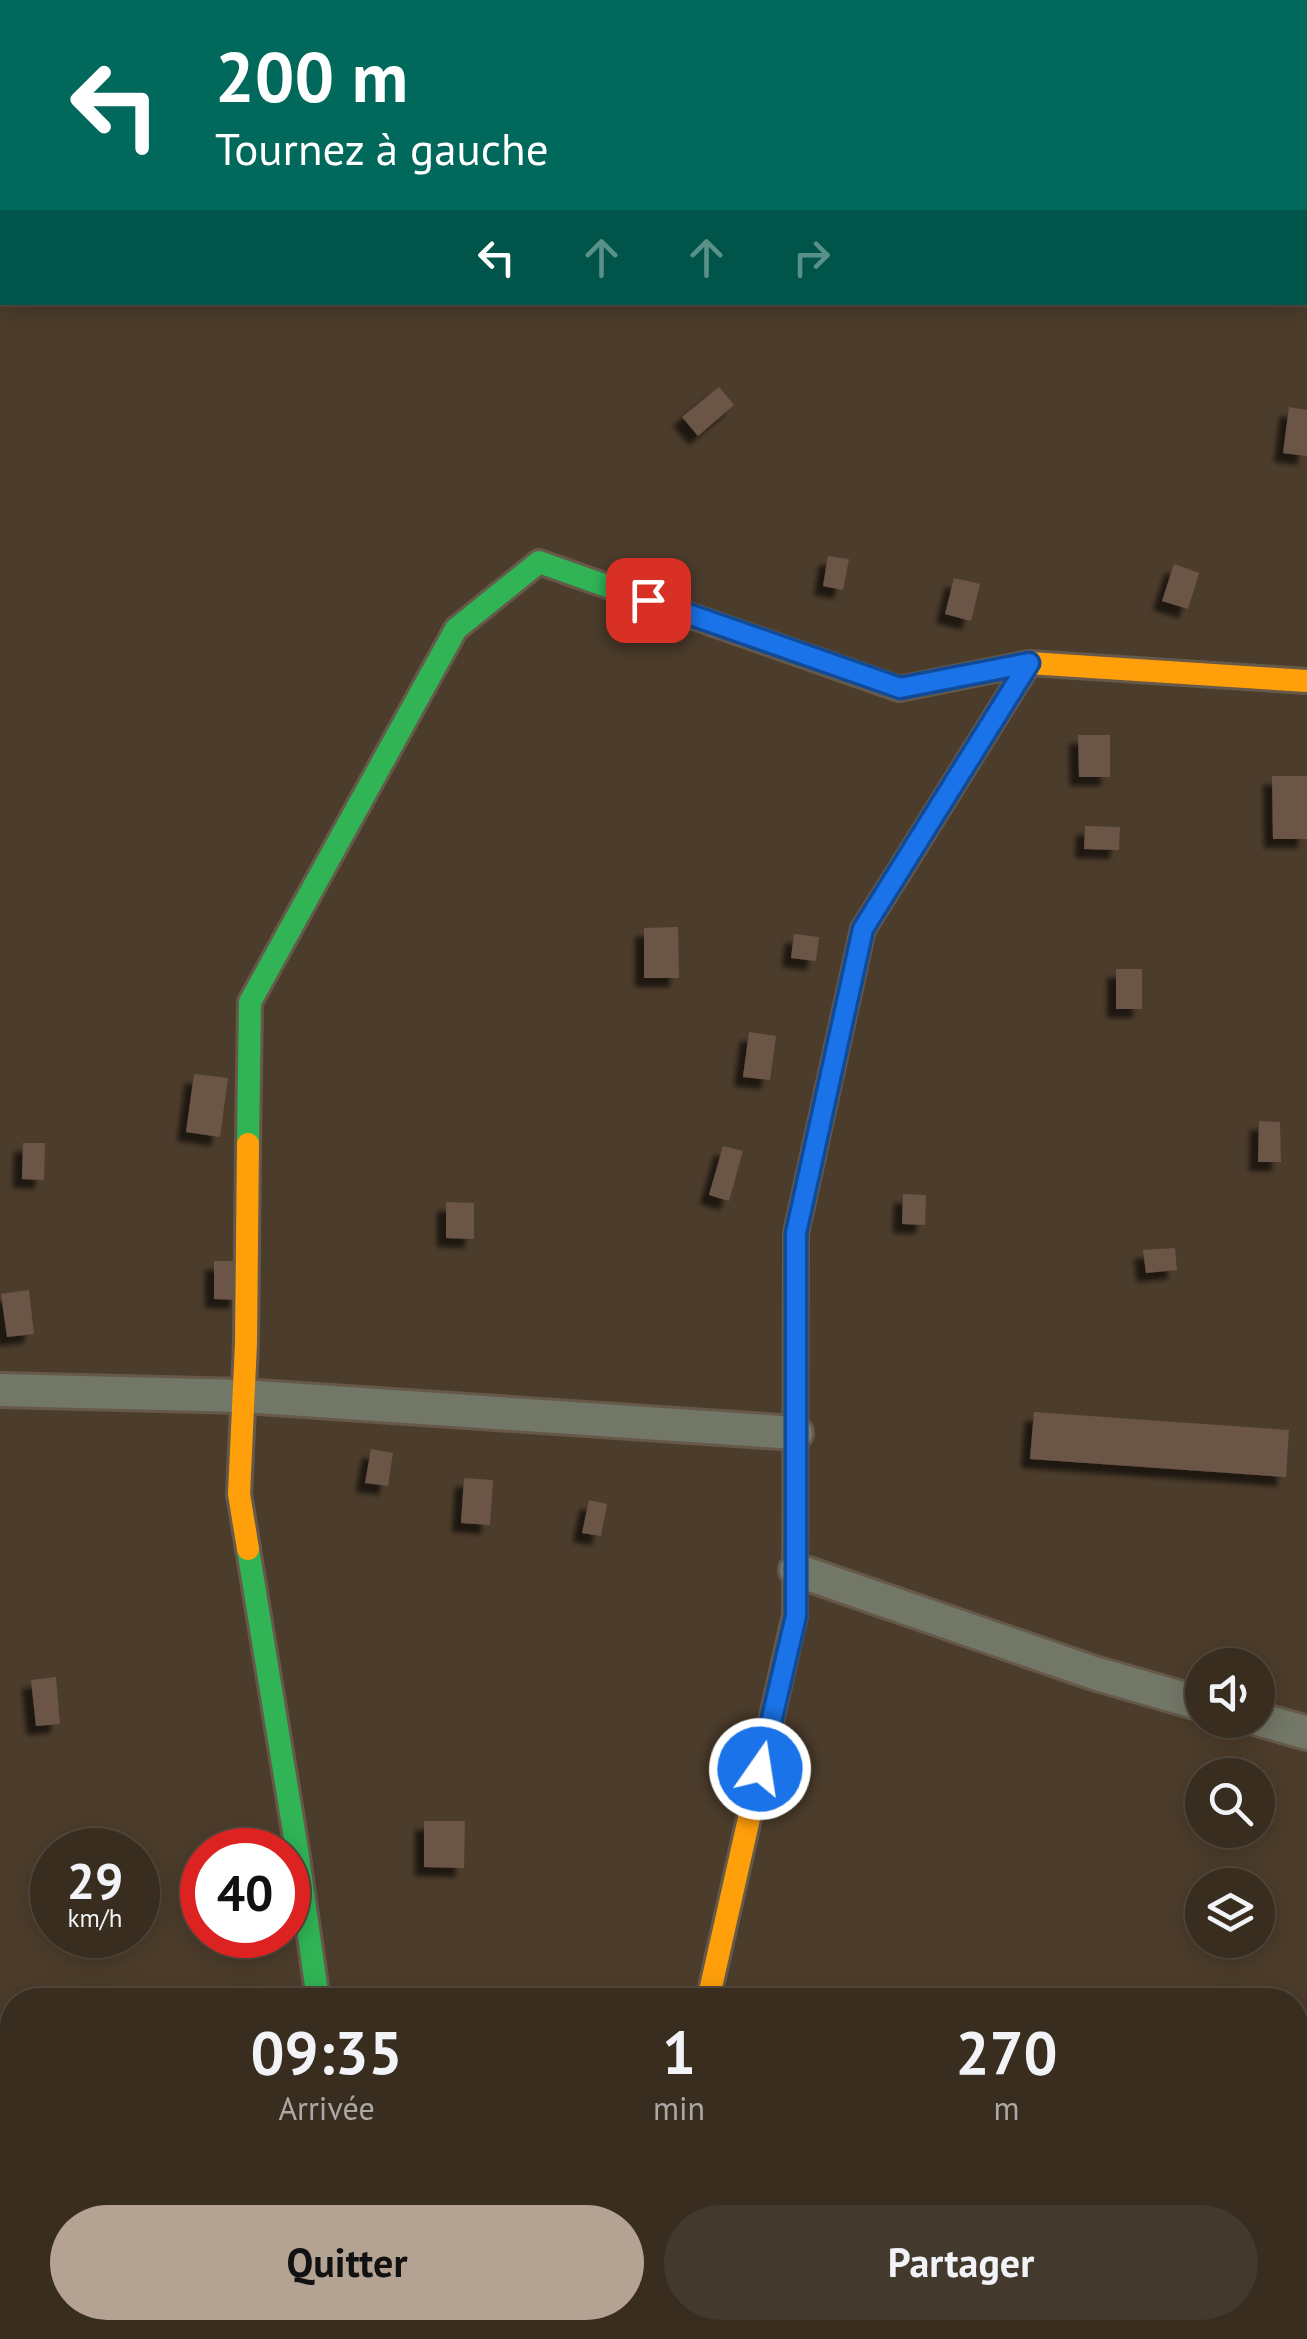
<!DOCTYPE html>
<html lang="fr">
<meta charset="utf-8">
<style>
:root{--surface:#392d20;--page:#44392d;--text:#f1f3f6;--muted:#aba8a5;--line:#53493e;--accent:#b4a392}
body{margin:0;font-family:"PT Sans",sans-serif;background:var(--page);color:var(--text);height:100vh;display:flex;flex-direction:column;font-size:38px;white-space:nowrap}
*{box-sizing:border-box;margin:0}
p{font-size:32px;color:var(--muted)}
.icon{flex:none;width:55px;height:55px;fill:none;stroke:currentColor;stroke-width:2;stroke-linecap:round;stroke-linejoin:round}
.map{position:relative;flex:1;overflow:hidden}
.side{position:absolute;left:0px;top:1988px;width:1308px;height:352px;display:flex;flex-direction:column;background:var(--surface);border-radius:40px 40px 0 0;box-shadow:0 5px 25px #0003,0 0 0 2px var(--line)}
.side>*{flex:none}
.top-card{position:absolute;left:0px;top:0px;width:1308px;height:305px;box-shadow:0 5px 25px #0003,0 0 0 2px var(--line);background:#00695c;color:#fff;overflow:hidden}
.tools{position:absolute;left:1185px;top:1648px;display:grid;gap:20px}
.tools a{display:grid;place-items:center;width:90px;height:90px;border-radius:50%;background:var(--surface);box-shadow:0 5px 25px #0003,0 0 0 2px var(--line);font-size:50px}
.speed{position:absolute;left:30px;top:1828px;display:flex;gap:20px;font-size:50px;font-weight:700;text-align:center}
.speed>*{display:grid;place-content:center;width:130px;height:130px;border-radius:50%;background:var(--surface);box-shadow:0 5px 25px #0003,0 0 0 2px var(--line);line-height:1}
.speed small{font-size:25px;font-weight:400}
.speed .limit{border:15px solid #d22;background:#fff;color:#111}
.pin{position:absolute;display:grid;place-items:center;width:85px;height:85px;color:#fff;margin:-42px;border-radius:20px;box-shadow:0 5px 15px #0006}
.me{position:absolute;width:110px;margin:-55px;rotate:13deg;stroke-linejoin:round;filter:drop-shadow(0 0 8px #0008)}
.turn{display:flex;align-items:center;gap:35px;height:210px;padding:0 50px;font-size:45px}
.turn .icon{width:130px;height:130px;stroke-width:2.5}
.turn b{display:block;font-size:70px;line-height:85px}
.lanes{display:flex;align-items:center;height:95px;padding:0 50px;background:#0003;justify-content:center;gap:50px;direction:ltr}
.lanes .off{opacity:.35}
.eta{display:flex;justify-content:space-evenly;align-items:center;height:170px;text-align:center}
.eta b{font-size:60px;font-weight:700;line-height:70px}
.button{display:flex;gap:20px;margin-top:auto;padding:20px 50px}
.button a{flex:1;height:115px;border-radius:60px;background:var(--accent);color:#111;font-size:40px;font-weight:700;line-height:115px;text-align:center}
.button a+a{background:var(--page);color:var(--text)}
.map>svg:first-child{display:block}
.building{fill:#6a5546;filter:url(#shadow)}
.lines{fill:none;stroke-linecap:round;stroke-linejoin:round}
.street-casing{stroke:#66594a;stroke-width:38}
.fast-casing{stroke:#66594a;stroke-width:28}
.slow-casing{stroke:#66594a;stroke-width:28}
.street{stroke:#737767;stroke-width:32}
.fast{stroke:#30b455;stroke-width:22}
.slow{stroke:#ff9f0a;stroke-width:22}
.route-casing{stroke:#114b97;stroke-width:25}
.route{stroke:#1a73e8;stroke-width:18}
</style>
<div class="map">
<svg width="1307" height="2339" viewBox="0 0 1307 2339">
<defs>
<filter id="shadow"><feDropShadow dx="-9" dy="9" stdDeviation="2.5" flood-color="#0009"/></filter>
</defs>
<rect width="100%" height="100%" fill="#4c3c2b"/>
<path class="building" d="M719,387l15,18 -36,31 -16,-19z
M1289,407l18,3v46l-24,-3z
M828,556l21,3 -6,31 -20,-4z
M1174,564l25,9 -11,36 -26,-8z
M954,578l26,6 -9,37 -26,-7z
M1078,735h32v42h-31z
M1272,776h35v63h-34z
M1085,826l35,1 -1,23 -35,-1z
M678,927l1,51h-35v-50z
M794,934l25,3 -3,24 -25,-3z
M1116,969h26v40h-26z
M749,1032l27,4 -6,44 -27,-3z
M194,1074l34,4 -8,59 -34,-5z
M1259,1121l21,1 1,40h-23z
M23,1143h22l-1,37 -22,-1z
M723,1146l20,5 -14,50 -20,-6z
M903,1194l23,1 -1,30 -23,-1z
M446,1202l28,1v36l-28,-1z
M1175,1248l2,22 -31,3 -3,-23z
M214,1261h26l-1,39 -25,-1z
M29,1290l5,44 -27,3 -6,-43z
M1034,1412l255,18 -3,47 -256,-18z
M371,1449l22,4 -5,33 -23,-3z
M464,1478l29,2 -3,45 -29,-2z
M589,1500l18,4 -6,32 -19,-3z
M56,1677l4,47 -24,2 -5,-46z
M424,1821h41l-1,47 -40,-1z"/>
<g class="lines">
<defs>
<path id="street" d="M0,1390l243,6 553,37
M796,1570l298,103 108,31
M1258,1719l49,14
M380,2328l5,11
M631,2339l2,-11"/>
<path id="fast" d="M248,1144l2,-142 206,-373 83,-67 175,62
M248,1549l49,301 21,150
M792,1628l3,-12 1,-383 67,-304 41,-65"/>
<path id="slow" d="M714,624l185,65 130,-26 278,18
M904,864l125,-201
M248,1549l-9,-55 7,-151 2,-199
M708,2000l84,-372"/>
</defs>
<use href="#street" class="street-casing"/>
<use href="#fast" class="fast-casing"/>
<use href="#slow" class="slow-casing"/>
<use href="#street" class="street"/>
<use href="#fast" class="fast"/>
<use href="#slow" class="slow"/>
</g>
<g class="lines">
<defs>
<path id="route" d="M648,600l252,88 129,-25 -166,266 -67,304v383l-36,153"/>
</defs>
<use href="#route" class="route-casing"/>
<use href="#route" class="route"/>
</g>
</svg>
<div class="tools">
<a><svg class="icon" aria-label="sound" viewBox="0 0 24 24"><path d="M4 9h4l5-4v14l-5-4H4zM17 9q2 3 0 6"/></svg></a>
<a><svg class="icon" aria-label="search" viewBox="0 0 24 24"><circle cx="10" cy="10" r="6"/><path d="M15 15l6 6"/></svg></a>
<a><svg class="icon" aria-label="layers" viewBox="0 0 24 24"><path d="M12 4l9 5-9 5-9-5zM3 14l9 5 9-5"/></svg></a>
</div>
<div class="speed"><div>29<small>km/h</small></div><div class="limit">40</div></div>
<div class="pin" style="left:648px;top:600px;background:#d93025"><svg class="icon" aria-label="arrive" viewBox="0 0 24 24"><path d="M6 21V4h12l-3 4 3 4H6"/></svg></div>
<svg class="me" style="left:760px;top:1769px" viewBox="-20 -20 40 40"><circle r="17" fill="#1a73e8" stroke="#fff" stroke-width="3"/><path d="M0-11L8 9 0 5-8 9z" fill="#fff"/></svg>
<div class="top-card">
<div class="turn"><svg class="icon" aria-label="left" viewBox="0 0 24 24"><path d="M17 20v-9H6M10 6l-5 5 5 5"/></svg><div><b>200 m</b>Tournez à gauche</div></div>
<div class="lanes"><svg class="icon" aria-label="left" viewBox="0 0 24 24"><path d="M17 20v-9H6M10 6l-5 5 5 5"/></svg><svg class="icon off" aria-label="ahead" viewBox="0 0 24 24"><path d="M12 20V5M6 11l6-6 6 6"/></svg><svg class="icon off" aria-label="ahead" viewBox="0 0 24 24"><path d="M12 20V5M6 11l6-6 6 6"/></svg><svg class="icon off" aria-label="right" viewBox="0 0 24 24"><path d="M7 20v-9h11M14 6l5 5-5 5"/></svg></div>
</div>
<section class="side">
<div class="eta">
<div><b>09:35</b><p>Arrivée</p></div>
<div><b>1</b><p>min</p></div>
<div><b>270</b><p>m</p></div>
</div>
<div class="button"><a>Quitter</a><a>Partager</a></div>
</section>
</div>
